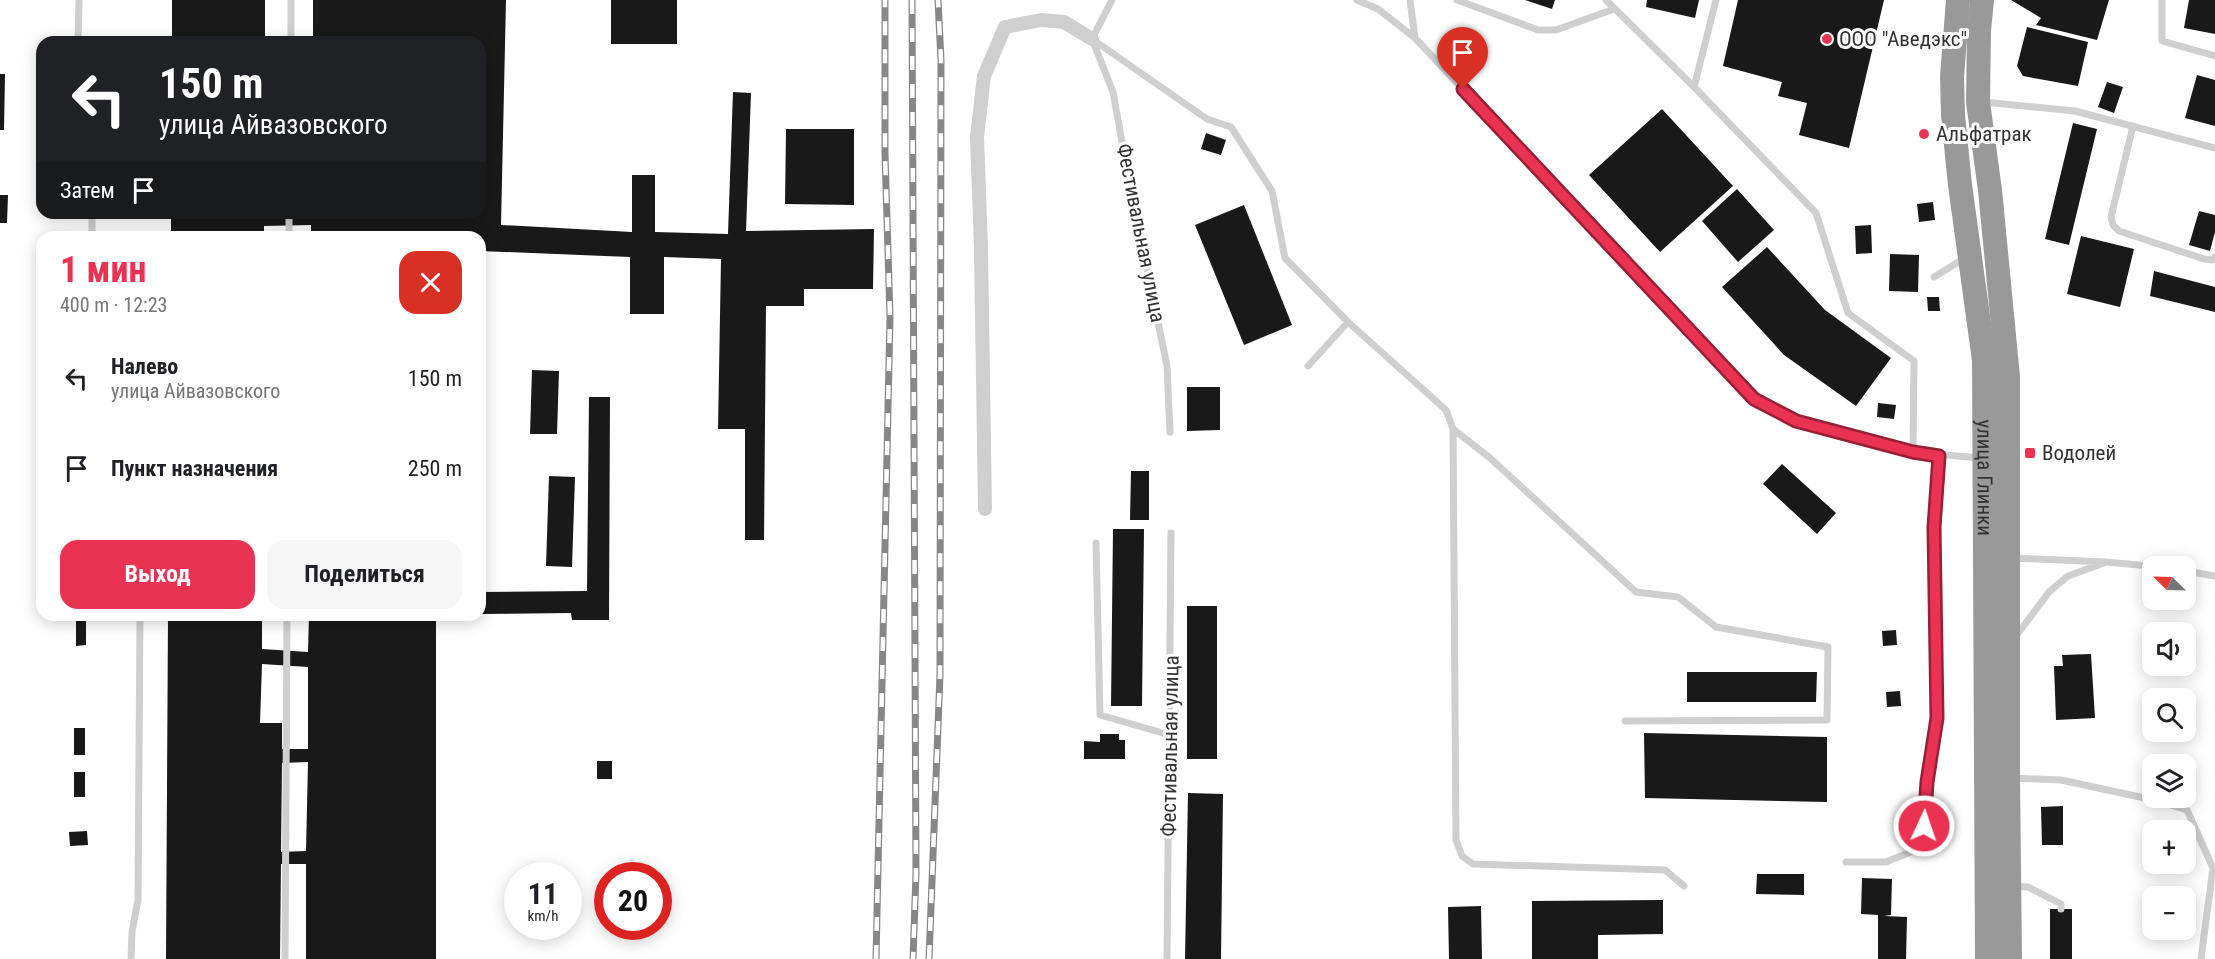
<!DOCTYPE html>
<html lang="ru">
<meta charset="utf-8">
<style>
:root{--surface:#fff;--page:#f6f6f6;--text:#202124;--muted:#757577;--accent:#ea3253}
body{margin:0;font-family:"Roboto Condensed",sans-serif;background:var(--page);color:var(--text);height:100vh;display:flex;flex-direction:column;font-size:22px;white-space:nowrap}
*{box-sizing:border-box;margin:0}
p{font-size:20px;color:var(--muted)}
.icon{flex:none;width:33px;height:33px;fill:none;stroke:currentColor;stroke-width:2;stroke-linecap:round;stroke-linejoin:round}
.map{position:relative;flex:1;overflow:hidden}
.panel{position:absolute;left:36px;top:231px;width:450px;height:390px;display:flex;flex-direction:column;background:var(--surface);border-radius:18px;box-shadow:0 3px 15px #0003}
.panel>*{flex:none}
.banner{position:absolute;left:36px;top:36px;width:450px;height:183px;border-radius:18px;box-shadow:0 3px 15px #0003;background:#202124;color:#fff;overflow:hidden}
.needle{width:39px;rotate:293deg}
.buttons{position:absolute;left:2142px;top:556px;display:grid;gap:12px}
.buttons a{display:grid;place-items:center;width:54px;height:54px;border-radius:12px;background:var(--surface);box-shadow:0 3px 15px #0003;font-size:30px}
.speed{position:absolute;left:504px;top:862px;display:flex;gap:12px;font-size:30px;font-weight:700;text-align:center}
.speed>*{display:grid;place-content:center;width:78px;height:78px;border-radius:50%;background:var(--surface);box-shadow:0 3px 15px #0003;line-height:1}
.speed small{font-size:15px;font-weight:400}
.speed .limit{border:9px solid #d22;background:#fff;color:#111}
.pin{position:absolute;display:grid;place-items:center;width:51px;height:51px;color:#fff;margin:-62px -26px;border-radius:50% 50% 50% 0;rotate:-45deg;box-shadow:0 0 6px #0007}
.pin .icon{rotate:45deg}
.me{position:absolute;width:66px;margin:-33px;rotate:3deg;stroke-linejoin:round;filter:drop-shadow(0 0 4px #0008)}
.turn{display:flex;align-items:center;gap:21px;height:126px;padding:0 24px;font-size:27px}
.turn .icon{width:78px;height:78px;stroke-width:2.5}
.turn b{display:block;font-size:42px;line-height:51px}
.then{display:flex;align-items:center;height:57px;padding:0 24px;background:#0003;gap:12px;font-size:22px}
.round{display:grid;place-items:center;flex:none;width:63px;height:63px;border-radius:18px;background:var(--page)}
.summary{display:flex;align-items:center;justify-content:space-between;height:102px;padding:0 24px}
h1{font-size:36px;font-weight:700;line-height:45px;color:var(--accent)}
.primary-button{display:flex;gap:12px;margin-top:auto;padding:12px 24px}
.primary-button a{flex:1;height:69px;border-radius:18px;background:var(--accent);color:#fff;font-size:24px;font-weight:700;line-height:69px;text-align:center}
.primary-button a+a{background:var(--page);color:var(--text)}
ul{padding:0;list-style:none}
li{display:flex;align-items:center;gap:18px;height:90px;padding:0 24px}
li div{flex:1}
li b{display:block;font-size:22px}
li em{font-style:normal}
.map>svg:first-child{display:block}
.building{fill:#191919;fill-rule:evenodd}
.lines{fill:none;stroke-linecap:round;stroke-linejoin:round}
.lane{stroke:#cfcfcf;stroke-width:7}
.street{stroke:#cfcfcf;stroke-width:14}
.highway{stroke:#999;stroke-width:24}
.rail-casing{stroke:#878787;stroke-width:7}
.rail{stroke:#fff;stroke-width:4.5;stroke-dasharray:14;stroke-linecap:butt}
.route-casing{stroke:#982036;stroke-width:15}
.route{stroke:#ea3253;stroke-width:10}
.poi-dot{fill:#ea3253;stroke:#fff;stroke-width:2}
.labels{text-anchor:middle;stroke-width:6;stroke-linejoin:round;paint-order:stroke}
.poi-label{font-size:21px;fill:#323232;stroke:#fff;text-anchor:start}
.street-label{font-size:21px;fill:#323232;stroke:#fff}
</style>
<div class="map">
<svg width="2215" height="959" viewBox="0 0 2215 959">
<rect width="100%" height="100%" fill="#fff"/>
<path class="building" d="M172,0h93v42h-93z
M313,0h193l-5,225 131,7v-57h23v57l73,2 5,-142 18,1 -5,138 128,-2 -1,60h-69v17h-38l-2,234h-19v-111h-27l3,-170 -57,-2v57h-34v-57l-150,-6v-14h-169v-12l-47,1v11h-93v-24h309v-171h-167z
M611,0h66v44h-66z
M1525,0h30l-3,9z
M1647,0h52l-4,18 -49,-11z
M1738,0h146l-35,148 -50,-13 8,-32 -29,-7 4,-14 -59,-16z
M2011,0h98l-12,40 -61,-15 5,-7z
M2189,0h26v34l-31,-6z
M2027,27l61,15 -10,44 -55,-10 -6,-10z
M0,74h5l-1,56h-4z
M2197,75l18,5v46l-30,-8z
M2107,82l16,5 -9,26 -16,-6z
M1662,109l71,77 -73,66 -71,-77z
M2073,123l24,6 -28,116 -24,-6z
M786,129h68v76l-69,-1z
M1206,133l20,7 -5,15 -20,-6z
M1737,189l37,41 -36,32 -36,-41z
M0,195h8l-1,28h-7z
M1933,202l2,18 -16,2 -2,-18z
M1244,205l48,120 -48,20 -49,-120z
M2199,211l16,4v17l-5,19 -21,-6z
M1871,225l1,28 -16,1 -1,-28z
M2081,236l53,13 -14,58 -53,-13z
M1767,247l58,63 66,48 -35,48 -72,-51 -62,-68z
M1890,254l29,1 -1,37 -29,-1z
M2154,271l61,16v25l-65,-16z
M1927,297h12l1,14h-12z
M532,370l27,1 -2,63h-27z
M1187,387h33v43l-33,1z
M589,397h21l-1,223h-37l-1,-7 -91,1v-22l107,-1z
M1878,403l18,2 -2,14 -17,-2z
M1782,464l54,49 -19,21 -54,-50z
M1131,471h18v49h-19z
M549,476l26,1 -3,90 -26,-1z
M1113,529h31l-2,177h-31z
M1187,606h30v153h-30z
M76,615h10v30l-10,1z
M168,615h94v34l46,3 1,-37h89v5h38v339h-130v-95h-25l-1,95h-114zM262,664l46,3v82h-26v-26h-22zM308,762l-2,89 -25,1 1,-89z
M1896,630l1,15 -14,1 -1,-15z
M2091,654l4,64 -39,2 -2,-54h9l-1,-11z
M1687,672h130l-1,30h-129z
M1900,691l1,15 -14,1 -1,-15z
M74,728h11v27h-11z
M1644,733l183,4v65l-182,-4z
M1100,734h19v6h6v19h-41v-18l16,1z
M597,761h15v18h-15z
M74,772h11v25h-11z
M1188,793l35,1 -2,165h-36z
M2063,806v39h-21l-1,-38z
M87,831l1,14 -18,1 -1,-14z
M1757,874h47v21l-48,-1z
M1862,878l30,1 -1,36 -7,1 23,1 -1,42h-28v-44l-17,-1z
M1663,900v34l-65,1v24h-66v-58z
M1481,906l1,53h-33l-1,-52z
M2050,909h22v50h-22z"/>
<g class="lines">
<path class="lane" d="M1357,0l21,9 37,29 339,361 42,22 117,31 67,6
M1410,0l5,38
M1457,0l81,30h18l58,-21
M1606,0l88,87
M1716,0l-22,87 122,126 32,100 66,48 -1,91
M2162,0v41l53,15
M1092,39l21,53 16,89 38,185 3,66
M1092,39l115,80 24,8 41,64 13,67 63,64
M1092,39l20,-39
M78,42l1,-42
M291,42v-42
M1983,102l92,9 140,37
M2133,126l-22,91 2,8 6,6 85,28 8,1 3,-3
M92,213v24
M289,237v-24
M1934,277l31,-19
M1308,366l40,-44 98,88 7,19 37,29 146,134 42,5 38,30 112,20 -1,73 -202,1
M1453,429l3,411 6,16 11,8 192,6 19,16
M1096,543l4,172 70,20
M2013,558l93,4 54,5
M2186,571l29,5
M2016,636l33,-44 19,-16 36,-13
M2011,778l50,2 93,20 33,10 26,58 -12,91
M1846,862h40l37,-15 4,-65 10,-64 -3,-191 5,-71
M2013,886l15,1 33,17v5
M131,959l1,-27 6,-32 2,-285
M285,959l2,-344
M1167,959l4,-426"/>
<path class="street" d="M985,509l-4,-261 -4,-111 7,-61 21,-49 36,-7 23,2 28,17"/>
<g class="highway">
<path id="s1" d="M1958,0l-6,77 1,38 7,70 24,175 3,599"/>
<path d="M1982,0l-3,30 -1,72 12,88 18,187v401l2,181"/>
</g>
<defs>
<path id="rail" d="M912,0l4,873 -3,86
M876,959l14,-642 -5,-163v-154
M929,959l11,-284 1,-615 -3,-60"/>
</defs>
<use href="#rail" class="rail-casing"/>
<use href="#rail" class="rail"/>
</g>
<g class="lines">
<defs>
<path id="route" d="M1463,89l291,310 42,22 117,31 26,4 -5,71 3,191 -10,64 -3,44"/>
</defs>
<use href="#route" class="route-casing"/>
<use href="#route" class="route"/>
</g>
<g class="poi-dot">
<circle cx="1827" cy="39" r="6"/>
<circle cx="1924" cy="134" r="6"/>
<rect x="2024" y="447" width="12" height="12" rx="3"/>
</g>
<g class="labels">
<g class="poi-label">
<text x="1839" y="46">ООО "Аведэкс"</text>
<text x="1936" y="141">Альфатрак</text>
<text x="2042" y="460">Водолей</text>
</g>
<g class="street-label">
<text transform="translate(1141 233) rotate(79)" y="7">Фестивальная улица</text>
<text dy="7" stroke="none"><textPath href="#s1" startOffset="480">улица Глинки</textPath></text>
<text transform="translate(1170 746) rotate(-89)" y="7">Фестивальная улица</text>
</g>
</g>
</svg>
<div class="buttons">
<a><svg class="needle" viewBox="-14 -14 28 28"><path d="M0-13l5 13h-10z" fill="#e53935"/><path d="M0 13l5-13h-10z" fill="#757577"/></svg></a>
<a><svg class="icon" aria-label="sound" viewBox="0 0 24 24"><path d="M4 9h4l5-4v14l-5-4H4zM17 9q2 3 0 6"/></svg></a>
<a><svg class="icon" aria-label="search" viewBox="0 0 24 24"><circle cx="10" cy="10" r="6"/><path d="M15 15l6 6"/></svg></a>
<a><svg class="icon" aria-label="layers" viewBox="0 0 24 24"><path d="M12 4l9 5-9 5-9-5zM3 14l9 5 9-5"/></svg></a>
<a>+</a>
<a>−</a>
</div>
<div class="speed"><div>11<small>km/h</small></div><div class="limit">20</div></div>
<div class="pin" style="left:1463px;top:89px;background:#d93025"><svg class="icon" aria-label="arrive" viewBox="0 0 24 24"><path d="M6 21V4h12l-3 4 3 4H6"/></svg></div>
<svg class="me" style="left:1924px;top:826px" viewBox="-20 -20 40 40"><circle r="17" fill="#ea3253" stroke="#fff" stroke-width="3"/><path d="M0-11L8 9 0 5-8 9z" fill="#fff"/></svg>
<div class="banner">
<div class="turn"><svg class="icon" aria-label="left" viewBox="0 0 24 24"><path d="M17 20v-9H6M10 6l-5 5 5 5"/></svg><div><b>150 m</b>улица Айвазовского</div></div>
<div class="then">Затем<svg class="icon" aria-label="arrive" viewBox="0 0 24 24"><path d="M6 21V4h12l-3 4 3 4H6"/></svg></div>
</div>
<section class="panel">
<div class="summary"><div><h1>1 мин</h1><p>400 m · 12:23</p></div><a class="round" style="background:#d93025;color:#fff"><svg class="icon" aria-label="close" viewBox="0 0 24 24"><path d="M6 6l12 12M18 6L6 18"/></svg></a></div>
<ul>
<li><svg class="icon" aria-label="left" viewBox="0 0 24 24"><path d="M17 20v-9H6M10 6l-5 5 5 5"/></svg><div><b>Налево</b><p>улица Айвазовского</p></div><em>150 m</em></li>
<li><svg class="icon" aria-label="arrive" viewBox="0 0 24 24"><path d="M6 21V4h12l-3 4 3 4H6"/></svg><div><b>Пункт назначения</b></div><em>250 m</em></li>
</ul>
<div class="primary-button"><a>Выход</a><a>Поделиться</a></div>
</section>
</div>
